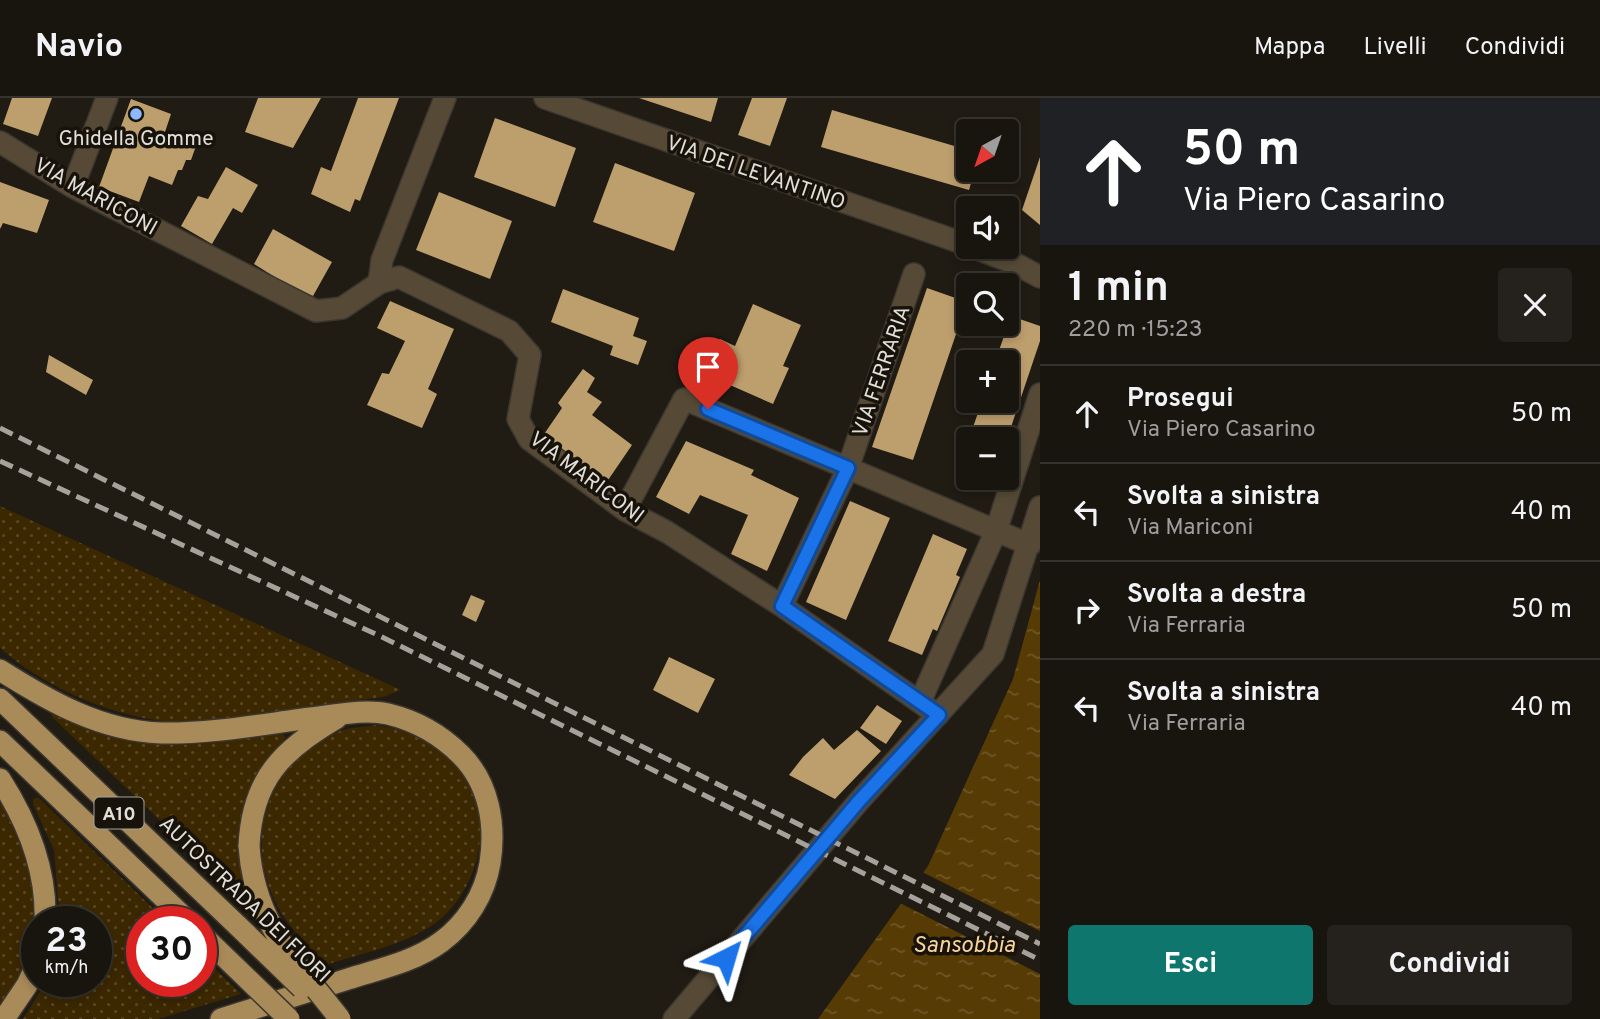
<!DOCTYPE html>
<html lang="it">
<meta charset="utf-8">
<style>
:root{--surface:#18140e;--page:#25211c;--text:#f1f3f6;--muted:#9f9e9e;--line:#36332e;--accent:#0f766e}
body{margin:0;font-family:Overpass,sans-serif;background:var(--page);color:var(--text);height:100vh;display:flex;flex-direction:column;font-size:26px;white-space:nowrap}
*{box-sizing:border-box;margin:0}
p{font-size:23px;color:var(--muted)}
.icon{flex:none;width:38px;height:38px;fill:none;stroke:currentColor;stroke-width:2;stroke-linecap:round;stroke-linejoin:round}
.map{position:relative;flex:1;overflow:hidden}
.panel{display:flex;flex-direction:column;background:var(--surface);width:560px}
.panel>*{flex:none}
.top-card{background:#202124;color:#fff;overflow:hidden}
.needle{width:46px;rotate:220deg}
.controls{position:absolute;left:956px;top:21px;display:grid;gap:14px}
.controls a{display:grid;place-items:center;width:63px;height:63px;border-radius:7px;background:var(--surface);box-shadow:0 4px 10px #0003,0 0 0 2px var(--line);font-size:35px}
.speed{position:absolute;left:21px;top:808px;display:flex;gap:14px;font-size:35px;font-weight:700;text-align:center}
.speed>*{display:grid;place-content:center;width:91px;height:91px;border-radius:50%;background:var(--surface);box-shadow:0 4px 10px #0003,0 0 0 2px var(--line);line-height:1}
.speed small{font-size:18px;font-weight:400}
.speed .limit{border:10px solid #d22;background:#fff;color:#111}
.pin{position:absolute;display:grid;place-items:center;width:60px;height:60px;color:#fff;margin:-72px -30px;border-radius:50% 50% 50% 0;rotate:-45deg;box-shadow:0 0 7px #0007}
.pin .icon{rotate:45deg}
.me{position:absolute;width:77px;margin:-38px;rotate:40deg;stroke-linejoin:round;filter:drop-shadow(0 0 5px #0008)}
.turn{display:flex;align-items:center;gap:24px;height:147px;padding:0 28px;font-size:32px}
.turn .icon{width:91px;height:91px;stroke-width:2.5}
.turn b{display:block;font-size:49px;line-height:60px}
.round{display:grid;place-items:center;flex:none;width:74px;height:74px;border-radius:7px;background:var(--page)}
.headline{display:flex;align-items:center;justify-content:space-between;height:119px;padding:0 28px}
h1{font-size:42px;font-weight:700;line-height:52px}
.cta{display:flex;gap:14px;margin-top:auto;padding:14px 28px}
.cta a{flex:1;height:80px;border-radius:7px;background:var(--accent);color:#fff;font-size:28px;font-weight:700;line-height:80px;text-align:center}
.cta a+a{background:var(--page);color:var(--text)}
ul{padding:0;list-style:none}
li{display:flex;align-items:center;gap:21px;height:98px;padding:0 28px;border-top:2px solid var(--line)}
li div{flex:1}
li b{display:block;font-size:26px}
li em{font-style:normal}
header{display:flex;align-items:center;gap:42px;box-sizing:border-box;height:98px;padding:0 35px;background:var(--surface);border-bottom:2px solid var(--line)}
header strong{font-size:33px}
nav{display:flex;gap:38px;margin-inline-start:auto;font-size:24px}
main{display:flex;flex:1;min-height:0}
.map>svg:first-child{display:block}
.grass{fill:url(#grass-dots)}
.water{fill:url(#water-ripples)}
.pier{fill:#201b13}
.building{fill:#bd9e6d}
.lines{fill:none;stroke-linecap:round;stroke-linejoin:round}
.minor-casing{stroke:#3b362f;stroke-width:24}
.highway-casing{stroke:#3b362f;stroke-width:24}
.minor{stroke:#564a37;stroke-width:21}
.highway{stroke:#a98a59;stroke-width:21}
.rail{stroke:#a6a29b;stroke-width:5;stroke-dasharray:14 7;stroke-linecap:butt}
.highway-bridge-casing{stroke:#3b362f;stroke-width:24;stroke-linecap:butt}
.highway-bridge{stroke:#a98a59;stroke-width:21}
.route-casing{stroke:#114b97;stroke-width:18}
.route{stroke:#1a73e8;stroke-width:12}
.poi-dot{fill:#8db9fc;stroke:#17120a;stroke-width:2.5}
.labels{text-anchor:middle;stroke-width:7;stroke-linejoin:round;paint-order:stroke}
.shield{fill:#17120a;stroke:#a5a29b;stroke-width:2}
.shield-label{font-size:19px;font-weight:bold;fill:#e2dfd9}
.poi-label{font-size:21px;fill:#e2dfd9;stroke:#17120a}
.street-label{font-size:21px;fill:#e2dfd9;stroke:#17120a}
.water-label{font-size:23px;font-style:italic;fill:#f9d49b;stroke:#17120a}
</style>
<header>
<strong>Navio</strong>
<nav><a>Mappa</a><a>Livelli</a><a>Condividi</a></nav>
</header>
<main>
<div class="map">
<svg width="1040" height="921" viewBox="0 0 1040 921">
<defs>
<pattern id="grass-dots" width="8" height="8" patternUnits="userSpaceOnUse" patternTransform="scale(1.75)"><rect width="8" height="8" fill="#3b2700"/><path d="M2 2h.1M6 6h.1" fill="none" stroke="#574625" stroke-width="1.8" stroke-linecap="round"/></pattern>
<pattern id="water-ripples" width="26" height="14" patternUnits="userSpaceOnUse" patternTransform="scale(1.75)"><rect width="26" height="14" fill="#563b04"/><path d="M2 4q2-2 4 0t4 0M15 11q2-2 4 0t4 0" fill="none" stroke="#6e5728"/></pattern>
</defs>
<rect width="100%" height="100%" fill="#201b13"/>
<path class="grass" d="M0,408l401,184 -18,7c-65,8 -132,24 -197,25 -62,1 -140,-33 -186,-74z
M54,612c30,12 60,28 91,33 37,6 98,-4 134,-12l7,6c-26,30 -46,62 -48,104 -1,18 10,38 0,54l-187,-179z
M375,627c24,4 49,8 69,24 50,41 46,118 4,163 -30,31 -83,40 -122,53 -21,-22 -44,-44 -55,-73 -25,-64 3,-134 67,-160 11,-5 25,-5 37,-7z
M0,695c27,44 48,111 31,162 -6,20 -19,35 -31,52z
M38,699l129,125h-25v60h59v-27l40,39 -83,25h-135l23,-37h50v-60h-36l-6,-72 -21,-46v-5z"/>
<path class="water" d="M1040,482v439h-222l110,-153 85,-187z"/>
<path class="pier" d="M920,773l120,60v43l-142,-72z"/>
<path class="building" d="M12,0h40l-14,38 -35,-12z
M258,0h63l-28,50 -48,-16z
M358,0h41l-39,103 -5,-2 -5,13 -39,-18 10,-27 10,4z
M639,0h79l-7,24z
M752,0h35l-17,48 -32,-11z
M131,1l40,15 -7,21 32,11 -5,14h-5l-4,10h-4l-6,15 -23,-9 -10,26 -40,-15z
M832,12l136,40v20h7l-6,20 -148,-43z
M495,20l81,30 -21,59 -81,-30z
M1040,59v68l-18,-15z
M615,65l80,30 -21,58 -81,-29z
M226,69l32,18 -16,28 -9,-5 -21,36 -31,-18 17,-30 10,3z
M0,84l49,18 -12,33 -34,-10 -3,6z
M439,94l73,29 -22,58 -74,-29z
M273,131l59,33 -19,34 -14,-4 -45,-28z
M927,190l40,14 -54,158 -41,-13z
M563,191l76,29 -6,18 14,5 -9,24 -28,-10 3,-9 -62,-24z
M390,203l64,28 -26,60 9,5 -15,34 -55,-23 15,-32 7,1 16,-33 -28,-13z
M753,206l48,21 -18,41 6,2 -16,36 -68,-30 15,-35 15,7z
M1011,218l29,10v15l-33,98h-38l13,-38h24v-39h-11z
M49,257l44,25 -7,15 -40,-23z
M583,271l12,9 -8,14 15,10 -10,13 40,30 -28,41 -64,-46 22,-32 -4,-5z
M686,343l68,29 -3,5 48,23 -32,73 -36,-17 17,-39 -48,-20 -11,19 -33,-17z
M967,347l1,33h26l-3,9 -34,-11z
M850,403l40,17 -44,102 -40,-18z
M933,436l34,15 -11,26 4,2 -23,54 -4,-2 -11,26 -34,-14z
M471,497l14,6 -9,21 -14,-7z
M669,559l46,22 -17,34 -45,-23z
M877,607l25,16 -16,23 -26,-16z
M857,632l24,21 -46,48 -46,-24 14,-18 20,-19 11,12z"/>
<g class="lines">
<defs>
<path id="minor" d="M545,0l423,147
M0,44l73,45 243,124 26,-3 37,-25 20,-6 110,54 21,24 -12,64 11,20 96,71 42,22 115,74 156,109
M73,89l34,-89
M972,149l42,16 26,14
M379,185l3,-23 63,-162
M625,412l59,-111 346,146
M782,508l66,-138 66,-194
M920,604l76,-171 44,-137
M674,921l185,-218 134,-147 47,-147"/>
<path id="highway" d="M0,572c49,31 101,61 161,63 52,1 107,-10 158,-16 22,-3 48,-8 69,-3 29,7 52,20 73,41 28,28 35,69 29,108 -5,31 -23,60 -49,79 -27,20 -62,27 -93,37 -42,13 -85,27 -127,40
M0,601l238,227
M0,643l189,181
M0,681c27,42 47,92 45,143
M249,748c3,-67 33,-96 88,-128
M201,836l29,28
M4,921l23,-34 10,-22"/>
</defs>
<use href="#minor" class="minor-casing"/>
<use href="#highway" class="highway-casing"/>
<use href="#minor" class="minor"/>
<use href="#highway" class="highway"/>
<path class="rail" d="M0,330l1040,516
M0,363l382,176 658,323"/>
<defs>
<path id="highway-bridge" d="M249,748c5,77 46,115 91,173
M238,828l64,62
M230,864l59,57"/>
</defs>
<use href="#highway-bridge" class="highway-bridge-casing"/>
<use href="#highway-bridge" class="highway-bridge"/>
</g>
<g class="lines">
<defs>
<path id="route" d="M708,311l140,59 -66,138 157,109 -80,86 -133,157"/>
</defs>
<use href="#route" class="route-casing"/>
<use href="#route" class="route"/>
</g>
<circle class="poi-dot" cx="136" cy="16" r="7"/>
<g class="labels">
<rect class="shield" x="94.5" y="699.5" width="49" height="31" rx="5"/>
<g class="shield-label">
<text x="119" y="722">A10</text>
</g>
<g class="poi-label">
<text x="136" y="47">Ghidella Gomme</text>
</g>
<g class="street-label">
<text transform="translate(756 74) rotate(19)" y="7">VIA DEI LEVANTINO</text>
<text transform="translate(96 98) rotate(29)" y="7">VIA MARICONI</text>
<text transform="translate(881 273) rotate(-71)" y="7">VIA FERRARIA</text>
<text transform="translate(587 379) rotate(37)" y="7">VIA MARICONI</text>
<text transform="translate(245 801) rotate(44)" y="7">AUTOSTRADA DEI FIORI</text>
</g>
<g class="water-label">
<text x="964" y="854">Sansobbia</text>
</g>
</g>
</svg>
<div class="controls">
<a><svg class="needle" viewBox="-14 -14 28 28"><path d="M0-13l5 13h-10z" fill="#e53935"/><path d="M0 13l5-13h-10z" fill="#9f9e9e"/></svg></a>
<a><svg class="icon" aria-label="sound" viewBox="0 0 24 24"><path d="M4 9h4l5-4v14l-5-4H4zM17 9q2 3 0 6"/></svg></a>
<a><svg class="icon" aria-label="search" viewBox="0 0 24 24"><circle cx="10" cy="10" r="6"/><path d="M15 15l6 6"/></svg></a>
<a>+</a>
<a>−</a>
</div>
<div class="speed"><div>23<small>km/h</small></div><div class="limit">30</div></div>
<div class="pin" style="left:708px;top:311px;background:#d93025"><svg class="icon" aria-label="arrive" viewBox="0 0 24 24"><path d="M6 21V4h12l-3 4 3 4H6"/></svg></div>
<svg class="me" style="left:726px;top:860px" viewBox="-20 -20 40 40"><path d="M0-17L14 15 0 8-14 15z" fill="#1a73e8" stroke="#fff" stroke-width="4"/></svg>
</div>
<section class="panel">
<div class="top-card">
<div class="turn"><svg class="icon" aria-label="ahead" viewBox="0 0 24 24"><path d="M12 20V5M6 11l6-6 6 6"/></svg><div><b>50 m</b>Via Piero Casarino</div></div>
</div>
<div class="headline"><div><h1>1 min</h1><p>220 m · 15:23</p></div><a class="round"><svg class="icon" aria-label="close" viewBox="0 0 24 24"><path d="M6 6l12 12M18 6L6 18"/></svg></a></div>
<ul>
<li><svg class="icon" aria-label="ahead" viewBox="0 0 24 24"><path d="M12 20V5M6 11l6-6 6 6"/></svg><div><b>Prosegui</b><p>Via Piero Casarino</p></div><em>50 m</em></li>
<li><svg class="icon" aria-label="left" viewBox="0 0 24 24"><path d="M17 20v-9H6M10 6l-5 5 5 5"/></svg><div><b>Svolta a sinistra</b><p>Via Mariconi</p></div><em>40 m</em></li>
<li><svg class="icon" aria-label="right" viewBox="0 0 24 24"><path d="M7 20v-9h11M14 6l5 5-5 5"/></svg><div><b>Svolta a destra</b><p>Via Ferraria</p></div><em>50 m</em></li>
<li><svg class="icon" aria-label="left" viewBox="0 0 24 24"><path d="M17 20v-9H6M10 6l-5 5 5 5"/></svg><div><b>Svolta a sinistra</b><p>Via Ferraria</p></div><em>40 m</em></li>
</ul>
<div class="cta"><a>Esci</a><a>Condividi</a></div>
</section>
</main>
